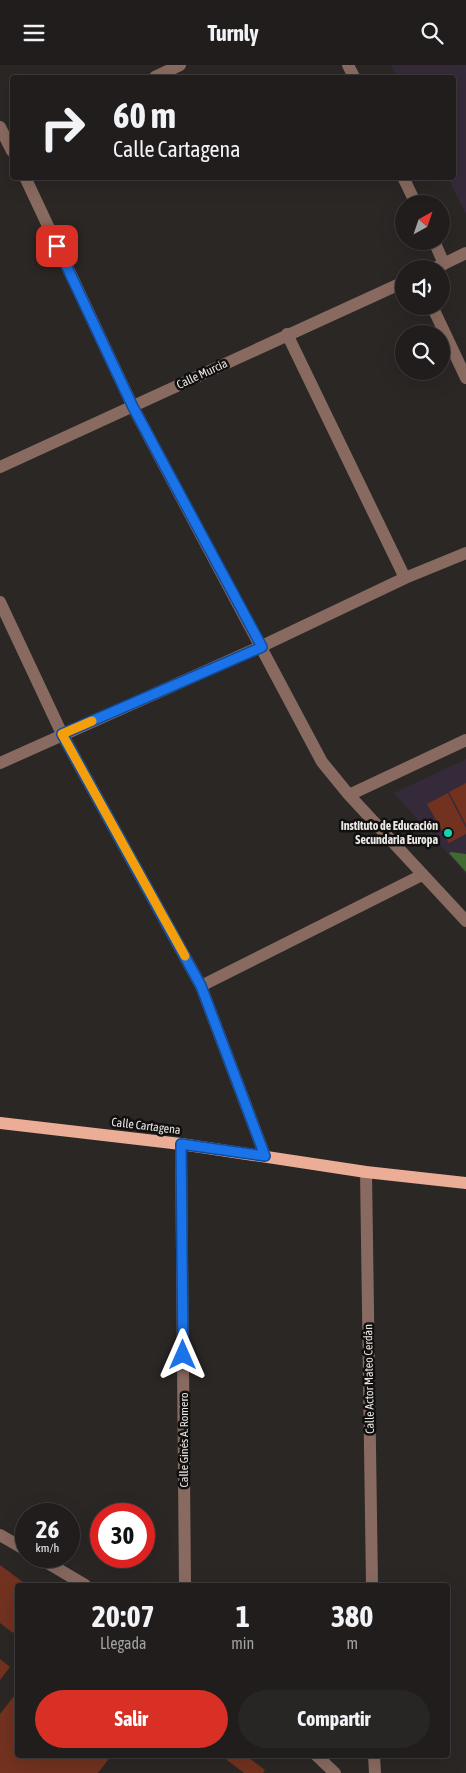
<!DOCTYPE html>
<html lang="es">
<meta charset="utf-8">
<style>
:root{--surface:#201d1c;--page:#282625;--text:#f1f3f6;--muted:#a2a2a3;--line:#3d3b3b;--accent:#d93025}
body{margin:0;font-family:"Asap Condensed",sans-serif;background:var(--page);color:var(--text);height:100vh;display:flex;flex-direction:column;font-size:19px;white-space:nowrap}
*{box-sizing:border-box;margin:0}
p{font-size:16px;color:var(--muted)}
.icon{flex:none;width:28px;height:28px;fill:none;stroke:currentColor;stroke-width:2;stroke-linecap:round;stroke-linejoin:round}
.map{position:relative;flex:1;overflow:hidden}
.panel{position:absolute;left:15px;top:1518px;width:435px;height:175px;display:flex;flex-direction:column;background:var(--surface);border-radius:5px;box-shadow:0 5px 20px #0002,0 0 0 1px var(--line)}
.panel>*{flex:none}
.top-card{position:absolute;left:10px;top:10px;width:446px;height:105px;border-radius:5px;box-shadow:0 5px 20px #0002,0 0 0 1px var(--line);background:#201d1c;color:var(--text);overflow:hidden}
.needle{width:32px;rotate:40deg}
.controls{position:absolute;left:395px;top:130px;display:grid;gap:10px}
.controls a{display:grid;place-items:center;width:55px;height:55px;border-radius:50%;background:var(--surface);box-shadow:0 5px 20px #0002,0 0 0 1px var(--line);font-size:25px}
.speed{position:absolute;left:15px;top:1438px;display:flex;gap:10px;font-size:25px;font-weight:700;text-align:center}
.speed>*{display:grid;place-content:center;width:65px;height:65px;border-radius:50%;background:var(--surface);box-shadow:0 5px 20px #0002,0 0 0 1px var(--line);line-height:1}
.speed small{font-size:12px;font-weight:400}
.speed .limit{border:8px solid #d22;background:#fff;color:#111}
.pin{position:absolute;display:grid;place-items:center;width:42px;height:42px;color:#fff;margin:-21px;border-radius:10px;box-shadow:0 2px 8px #0006}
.me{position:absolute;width:55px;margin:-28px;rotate:0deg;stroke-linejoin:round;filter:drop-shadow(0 0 4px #0008)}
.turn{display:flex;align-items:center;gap:18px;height:105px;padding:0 20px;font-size:22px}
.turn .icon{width:65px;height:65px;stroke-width:2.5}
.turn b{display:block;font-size:35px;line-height:42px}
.eta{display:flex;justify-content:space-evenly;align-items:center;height:85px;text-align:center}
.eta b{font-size:30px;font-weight:700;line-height:35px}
.cta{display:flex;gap:10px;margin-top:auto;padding:10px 20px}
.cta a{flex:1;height:58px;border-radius:30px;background:var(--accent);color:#fff;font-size:20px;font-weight:700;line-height:58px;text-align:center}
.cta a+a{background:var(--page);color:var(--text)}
header{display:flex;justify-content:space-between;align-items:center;height:65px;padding:0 20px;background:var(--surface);font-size:22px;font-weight:700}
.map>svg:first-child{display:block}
.education{fill:#352a39}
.forest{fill:#416a33}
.building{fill:#72321f}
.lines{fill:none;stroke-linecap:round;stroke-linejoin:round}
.minor{stroke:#896a60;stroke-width:12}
.major{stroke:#ecad96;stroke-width:12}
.route-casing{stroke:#114b97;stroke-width:12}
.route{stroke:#1a73e8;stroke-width:9}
.slow{stroke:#f59e0b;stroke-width:9}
.poi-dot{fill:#13d5b3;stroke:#12100f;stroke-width:2}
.labels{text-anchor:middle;stroke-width:5;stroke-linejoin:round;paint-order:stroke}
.street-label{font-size:12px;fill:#e9e6e5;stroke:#12100f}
.poi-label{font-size:12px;font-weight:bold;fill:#e9e6e5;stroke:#12100f;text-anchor:end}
</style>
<header><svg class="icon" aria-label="menu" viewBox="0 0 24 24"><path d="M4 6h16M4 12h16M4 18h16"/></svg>Turnly<svg class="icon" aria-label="search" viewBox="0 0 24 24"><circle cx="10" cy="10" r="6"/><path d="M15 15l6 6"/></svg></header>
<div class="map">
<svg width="466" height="1708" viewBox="0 0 466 1708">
<rect width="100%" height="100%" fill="#2a2725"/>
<path class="education" d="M391,0h75v149l-18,-36 6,-1v-100h-57z
M466,694v115l-72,-81z"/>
<path class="forest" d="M451,787l15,2v18l-17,-19z"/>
<path class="building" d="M466,718v42l-17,-33z
M448,728l18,35v6l-17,9 -22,-39z
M0,1500l27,20h-9v41l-5,7 -13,-10z
M0,1594l10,8 -10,13z
M18,1626v64h94l-14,18h-98v-59z
M230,1690h15l20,15 -2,3h-19l-17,-13z"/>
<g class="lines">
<path class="minor" d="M348,0l6,12
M155,12l25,-12
M0,62l12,24
M25,112l108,230 189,355 27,33 117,126
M403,112l13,27
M434,176l10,23
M433,204l33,-16
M432,241l34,72
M287,269l118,244
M0,402l404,-185
M0,537l62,132 139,252 64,170
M0,698l262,-117 143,-68 61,-25
M349,730l117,-55
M201,921l221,-111
M181,1079l4,441
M366,1107l6,413
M0,1470l26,15
M36,1491l49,29
M316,1690l19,18
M374,1690l1,18"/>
<path class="major" d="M0,1058l181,21 185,28 100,11"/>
</g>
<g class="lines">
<defs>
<path id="route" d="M57,181l76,161 129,240 -200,87 139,252 64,170 -84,-12 2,211"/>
</defs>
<use href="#route" class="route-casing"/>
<use href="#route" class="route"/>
<path class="slow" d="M92,656l-30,13 123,222"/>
</g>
<circle class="poi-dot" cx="448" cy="768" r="5"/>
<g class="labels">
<g class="street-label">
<text transform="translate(202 309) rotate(-25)" y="4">Calle Murcia</text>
<text transform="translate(146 1061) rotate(7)" y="4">Calle Cartagena</text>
<text transform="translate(369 1314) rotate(-91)" y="4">Calle Actor Mateo Cerdán</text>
<text transform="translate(184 1375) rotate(-90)" y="4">Calle Ginés A. Romero</text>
</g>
<g class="poi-label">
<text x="438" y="765">Instituto de Educación<tspan x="438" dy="14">Secundaria Europa</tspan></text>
</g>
</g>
</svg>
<div class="controls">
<a><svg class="needle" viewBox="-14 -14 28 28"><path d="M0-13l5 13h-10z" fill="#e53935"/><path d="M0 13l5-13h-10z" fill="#a2a2a3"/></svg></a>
<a><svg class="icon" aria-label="sound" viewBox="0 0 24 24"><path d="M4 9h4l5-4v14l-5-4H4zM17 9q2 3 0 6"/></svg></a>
<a><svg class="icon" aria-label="search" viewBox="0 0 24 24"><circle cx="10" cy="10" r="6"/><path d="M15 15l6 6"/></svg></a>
</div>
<div class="speed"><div>26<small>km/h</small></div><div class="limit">30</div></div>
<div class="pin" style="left:57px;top:181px;background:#d93025"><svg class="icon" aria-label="arrive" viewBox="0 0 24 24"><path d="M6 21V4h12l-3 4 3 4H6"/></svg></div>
<svg class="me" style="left:183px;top:1290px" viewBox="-20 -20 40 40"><path d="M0-17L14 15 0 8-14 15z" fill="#1a73e8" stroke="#fff" stroke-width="4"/></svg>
<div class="top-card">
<div class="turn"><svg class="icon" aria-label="right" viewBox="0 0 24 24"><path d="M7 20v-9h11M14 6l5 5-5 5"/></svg><div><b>60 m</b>Calle Cartagena</div></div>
</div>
<section class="panel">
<div class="eta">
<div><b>20:07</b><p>Llegada</p></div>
<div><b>1</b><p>min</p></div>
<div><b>380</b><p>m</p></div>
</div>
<div class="cta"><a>Salir</a><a>Compartir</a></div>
</section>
</div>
